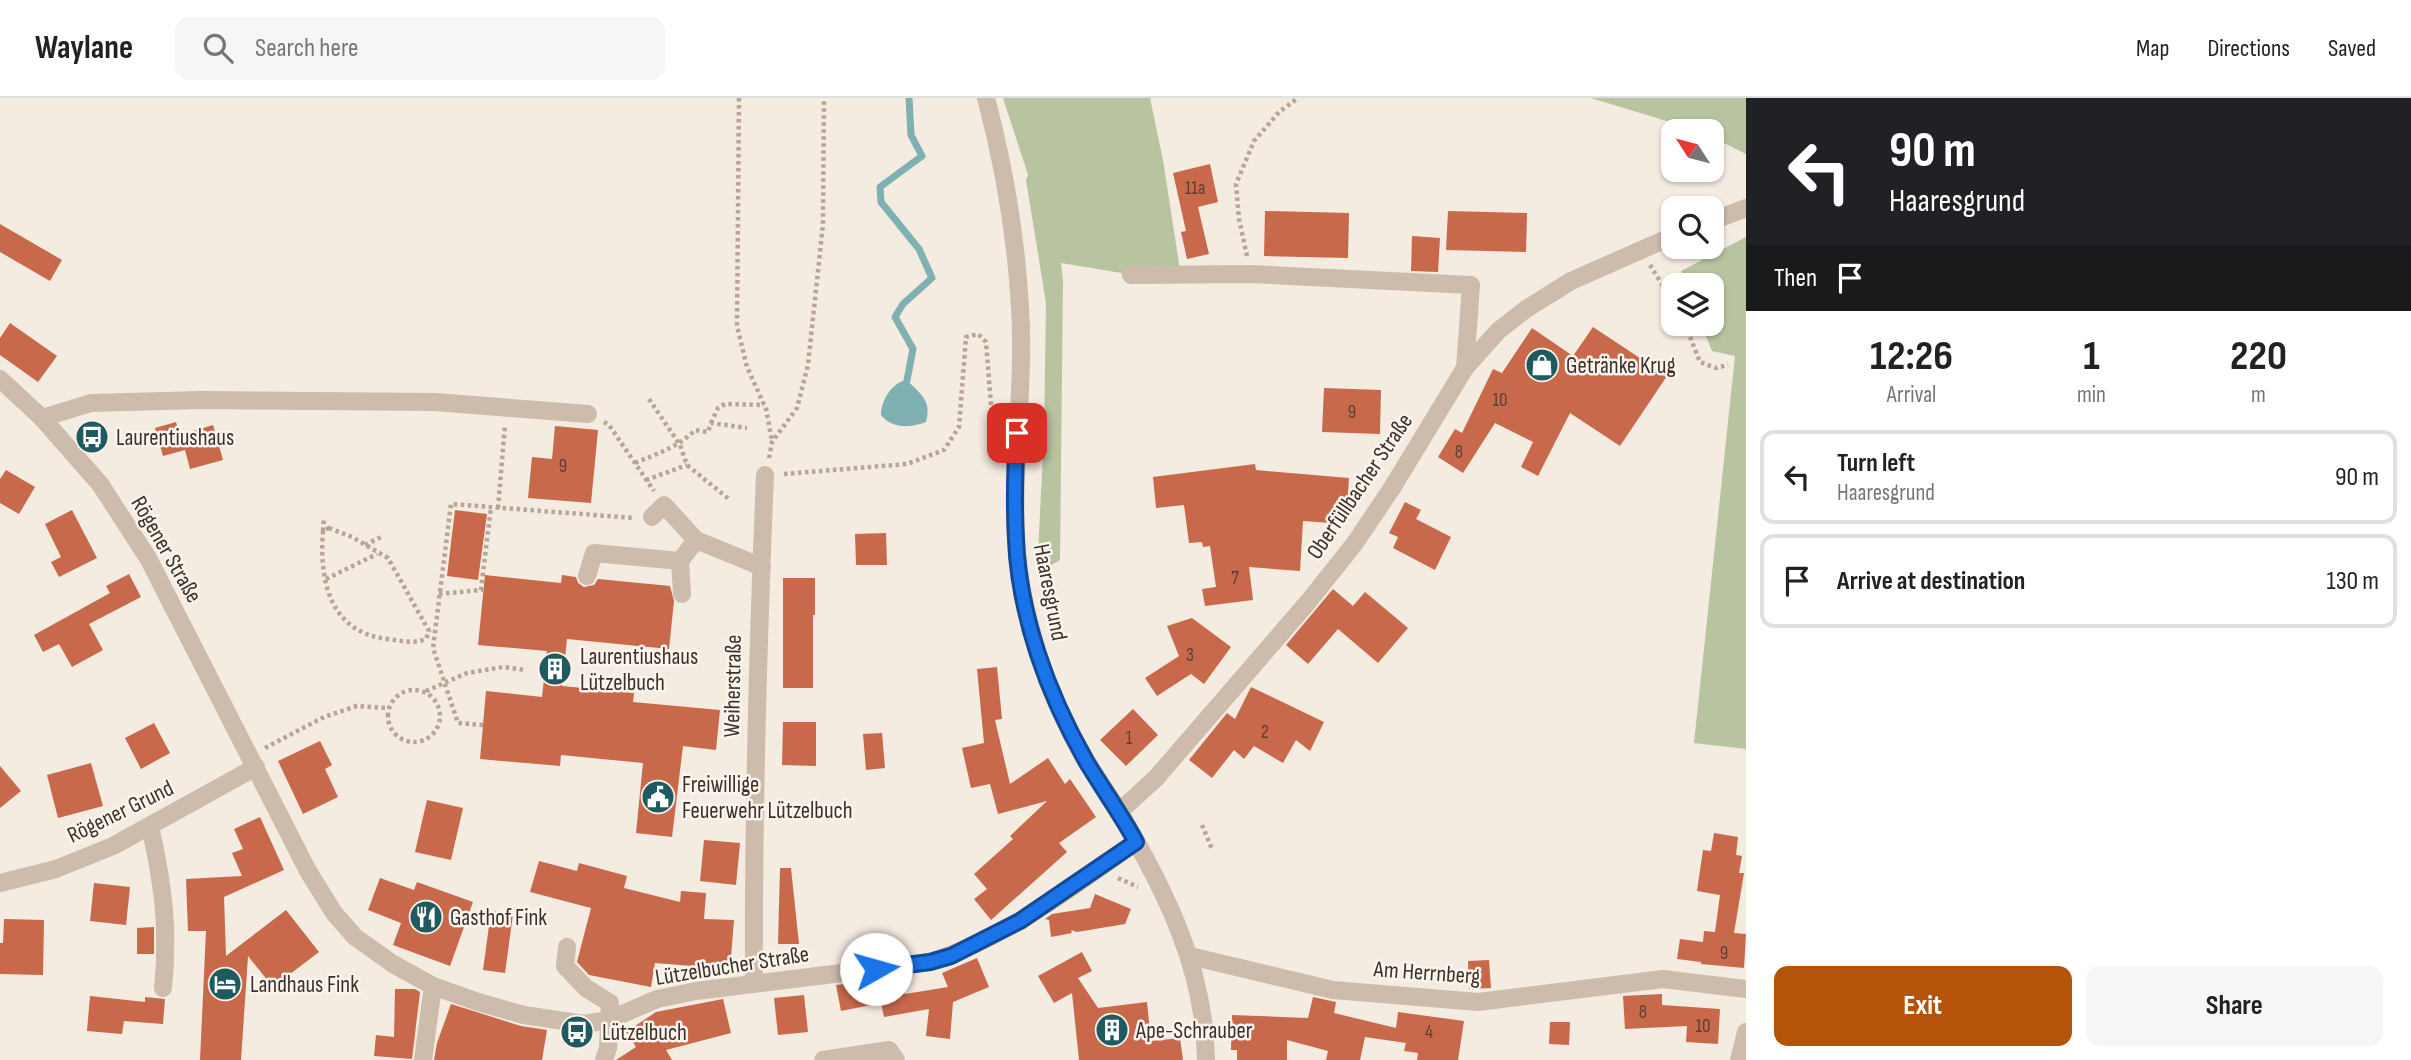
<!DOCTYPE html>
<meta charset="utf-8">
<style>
:root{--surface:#fff;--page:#f6f6f6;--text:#222;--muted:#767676;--line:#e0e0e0;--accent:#b45309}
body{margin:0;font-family:"Sofia Sans Condensed",sans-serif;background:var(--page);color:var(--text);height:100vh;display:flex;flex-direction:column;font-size:26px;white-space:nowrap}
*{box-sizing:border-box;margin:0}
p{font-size:23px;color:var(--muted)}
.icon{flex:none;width:38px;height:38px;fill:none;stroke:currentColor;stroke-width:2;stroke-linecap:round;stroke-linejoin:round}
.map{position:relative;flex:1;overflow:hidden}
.drawer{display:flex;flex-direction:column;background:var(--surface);width:665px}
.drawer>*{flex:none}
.hud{background:#202124;color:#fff;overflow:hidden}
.needle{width:46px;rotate:306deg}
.buttons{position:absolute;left:1661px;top:21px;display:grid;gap:14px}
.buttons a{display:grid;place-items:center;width:63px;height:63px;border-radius:14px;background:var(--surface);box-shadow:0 2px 5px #0004;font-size:35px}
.pin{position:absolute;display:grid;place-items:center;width:60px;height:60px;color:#fff;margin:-30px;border-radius:14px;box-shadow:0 4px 10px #0006}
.me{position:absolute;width:77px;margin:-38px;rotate:83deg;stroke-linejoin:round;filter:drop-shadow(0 0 5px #0008)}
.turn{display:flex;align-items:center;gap:24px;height:147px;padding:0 28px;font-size:32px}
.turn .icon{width:91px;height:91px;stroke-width:2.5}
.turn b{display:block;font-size:49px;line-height:60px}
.then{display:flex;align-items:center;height:66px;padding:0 28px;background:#0003;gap:14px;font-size:26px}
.eta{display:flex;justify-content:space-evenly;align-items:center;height:119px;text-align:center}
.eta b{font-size:42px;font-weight:700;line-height:49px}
.action{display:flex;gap:14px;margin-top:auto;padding:14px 28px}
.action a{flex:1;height:80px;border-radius:14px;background:var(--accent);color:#fff;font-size:28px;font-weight:700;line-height:80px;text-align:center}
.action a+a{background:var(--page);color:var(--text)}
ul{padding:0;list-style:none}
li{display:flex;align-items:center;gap:21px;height:94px;margin:0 14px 10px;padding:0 14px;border:4px solid var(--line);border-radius:14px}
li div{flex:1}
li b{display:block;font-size:26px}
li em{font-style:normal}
header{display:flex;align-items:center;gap:42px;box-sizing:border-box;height:98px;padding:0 35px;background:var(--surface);border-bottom:2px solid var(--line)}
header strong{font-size:33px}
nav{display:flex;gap:38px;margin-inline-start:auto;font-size:24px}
.search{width:490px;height:63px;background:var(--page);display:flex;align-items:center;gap:18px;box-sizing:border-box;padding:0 24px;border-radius:14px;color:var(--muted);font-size:26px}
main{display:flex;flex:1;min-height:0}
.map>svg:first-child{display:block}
.green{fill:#b8c4a0}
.water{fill:#7fb0b2}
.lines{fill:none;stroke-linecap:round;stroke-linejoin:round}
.stream{stroke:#7fb0b2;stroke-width:7}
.building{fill:#c8694b}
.path{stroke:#b9a596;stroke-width:4.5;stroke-dasharray:3.5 3.5;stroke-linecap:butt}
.minor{stroke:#cdbbac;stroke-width:18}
.route-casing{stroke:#114b97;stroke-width:18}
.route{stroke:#1a73e8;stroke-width:12}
.labels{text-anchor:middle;stroke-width:5;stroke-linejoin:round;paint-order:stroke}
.number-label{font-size:19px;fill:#5e3e33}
.poi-label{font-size:23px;fill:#3b302b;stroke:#fbf5ee;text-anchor:start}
.street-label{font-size:23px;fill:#3b302b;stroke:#fbf5ee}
</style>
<header>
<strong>Waylane</strong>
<div class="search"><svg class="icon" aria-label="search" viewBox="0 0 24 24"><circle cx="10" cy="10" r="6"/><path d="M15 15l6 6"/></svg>Search here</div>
<nav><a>Map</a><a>Directions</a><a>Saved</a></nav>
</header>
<main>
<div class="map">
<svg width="1746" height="962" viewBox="0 0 1746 962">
<rect width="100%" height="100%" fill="#f4ebe1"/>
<path class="green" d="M1003,0h147l13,62 19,123 -121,-20 2,17 -3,280 -17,10 -5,-17 6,-120 2,-130 -20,-123 2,-5z
M1591,0h155v56l-34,-17v-6h-13z
M1746,139v512l-52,-6 41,-387 -23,-5 -11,-27h11v-39h-26l-5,-14z"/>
<path class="water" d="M907,282c14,15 25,20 19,42 -16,6 -34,7 -45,-7 0,-14 11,-33 26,-35z"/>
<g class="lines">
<path class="stream" d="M907,282l6,-31 -18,-32 8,-13 29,-26 -13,-29 -38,-47 -1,-15 42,-31 -11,-21 -2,-37"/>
</g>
<path class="building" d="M1210,66l8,38 -20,5 11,47 -22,5 -6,-27 5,-1 -13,-58z
M1265,113l84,2 -1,45 -84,-2z
M1448,113l79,2 -1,39 -80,-2z
M0,126l62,36 -12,21 -50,-29z
M1412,138l28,2 -2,34 -27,-1z
M10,225l47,33 -19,26 -38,-27v-17z
M1593,229l74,49 -47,70 -50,-33 -32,63 -17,-9 12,-25 -38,-19 -32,50 -25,-16 17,-28 7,4 31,-64 9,4 30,-45 41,28z
M1324,290l57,2 -1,44 -58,-2z
M176,324l4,13 33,-10 10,35 -33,9 -5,-19 -22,6 -8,-28z
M555,328l43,4 -7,73 -63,-5 4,-41 20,2z
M1255,366l1,6 93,8 -3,46 -43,-3 -3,50 -51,-4 4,33 -48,6 -3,-17 14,-2 -6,-41 -7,1 -1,-5 -13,1 -5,-38 -28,3 -3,-31z
M6,372l29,17 -16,27 -19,-11v-24z
M1405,404l16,8 -5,9 35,18 -16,33 -42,-22 5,-11 -9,-4z
M72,412l25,48 -38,19 -8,-15 10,-5 -16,-33z
M455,412l32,4 -9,66 -31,-4z
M886,435l1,32h-31l-1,-31z
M129,476l12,23 -52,27 14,26 -31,17 -13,-23 -16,8 -9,-17 76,-42 -4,-7z
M485,477l76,8 1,-8 14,2 2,6 6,4 10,-2 4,-6 72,7 4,15 -5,48 -102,-10 -5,47 72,7 -1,9 87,8 -4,40 -33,-4 -11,91 -36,-4 7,-70 -82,-8 -1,11 -80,-7 6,-68 56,6 5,-46 -69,-6z
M783,480h32v37h-2v73h-30z
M1333,491l20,17 12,-14 43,36 -30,35 -40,-34 -30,35 -22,-19z
M1192,520l39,29 -27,37 -13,-10 -34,22 -12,-18 34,-22 -12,-30z
M997,569l5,52 -7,1 15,64 38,-26 17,26 5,-5 26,38 -37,26 8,9 -76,68 -17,-21 13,-10 -13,-15 39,-35 -3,-3 37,-35 -49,13 -8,-30 -19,4 -9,-40 22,-5 -7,-74z
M1251,589l73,35 -14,29 -14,-11 -13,23 -29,-17 -10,13 -10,-9 -22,28 -23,-18 38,-47 8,6z
M1133,611l25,26 -32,31 -26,-26z
M783,624h33v44l-34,-1z
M154,625l16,30 -29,16 -16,-31z
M882,635l3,35 -19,2 -3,-36z
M320,643l12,24 -7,4 13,28 -35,17 -25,-53z
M91,665l12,43 -45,12 -11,-43z
M0,668l21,25 -21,17z
M427,702l36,8 -12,52 -36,-8z
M260,719l24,53 -60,27 2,59 60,-46 33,42 -46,35 -25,-31 -7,104h-41l6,-129h-18l-2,-52 56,-3 -10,-23 11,-4 -9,-20z
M1714,735l24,4 -2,18 6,1 -3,17h5l-10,60 12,1 -2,34 -43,-4v-2l-24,-3 3,-20 23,3 1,-11 11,1 5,-37 -23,-4 6,-41 8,1z
M704,742l36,3 -4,42 -36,-4z
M539,763l38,10 2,-8 48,13 -3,12 56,14 1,-11 25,2 -2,26 30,1 -4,49 -75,-6 -4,24 -62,-12 -12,-13 14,-54 -61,-16z
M780,770h11l8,76h-21z
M380,780l34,12 3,-8 56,20 -23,64 -57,-21 8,-22 -33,-13z
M94,785l36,4 -4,38 -36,-4z
M1095,796l36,15 -6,15 -48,8 -6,-2 1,3 -21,4 -2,-17 -4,-1 7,-5 38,-6z
M491,813l22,3 -8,59 -22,-3z
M4,821l40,1 -1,55 -43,-1v-31h3z
M154,829v27h-17v-26z
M1082,854l10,19 -14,7 20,30 49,-6 4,39 29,-3 3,22h-104l-7,-67 -18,10 -16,-27z
M977,860l12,29 -36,15 -3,37 -24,-3 3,-27 -45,8 -3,-14 -40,8 -5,-26 66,-8 3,17 43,-7 -6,-14z
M1489,862l2,28 -22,1 -1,-28z
M395,891h20l5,3 -8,67 -38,-3 2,-21 18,2z
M1662,896v11l58,4 -2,35 -32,-2 1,-16 -62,3 -2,-33z
M804,897l4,37 -30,3 -4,-37z
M90,898l55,6v-5l20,2 -2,25 -39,-3 -2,13 -35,-3z
M1313,899l23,5 -2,11 62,15 2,-16 66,9 -6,39h-41l1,-7 -14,-2 2,-8 -41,-6 -5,23h-34l2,-9 -41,-11v20h-50v-10h-6l1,-35 76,3z
M723,901l8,34 -65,17 6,10h-56l20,-13 -10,-15 30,-20z
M451,906l70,22 26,4 -5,30h-108l3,-17z
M1550,924h20l-1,23 -20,-1z"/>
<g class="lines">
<path class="path" d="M739,0l-2,228 10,41 19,42 6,32
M1247,158l-8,-37 -3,-35 18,-43 25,-29 19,-14
M1650,167l23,37
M1685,226l15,38 16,6 12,-3
M649,301l31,46 7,20 43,35
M604,324l5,3 45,66
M711,325l7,-15 7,-4 39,1
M769,360l3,-16 25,-34 11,-43 15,-141 1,-126
M635,365c23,-10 42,-15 60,-33l13,2 3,-9 36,5
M784,376l123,-10 37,-14 15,-23 7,-90 12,-3 8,8 8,101 5,3
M646,382l41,-15
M498,410l7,-83
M329,430l23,9 36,21 41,73 -3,8c-13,5 -24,2 -38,0 -58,-6 -69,-58 -65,-108z
M323,433l1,-13
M365,447l16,-8
M326,481l51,-25
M439,496l42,-4 10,-83
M388 618a26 26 0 1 1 52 0a26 26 0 1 1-52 0Z
M426,593l41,-18 36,-6 23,3
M483,627l-25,-2 -25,-75 18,-144 183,14
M265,650l59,-31 33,-11 30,2
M1202,727l10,24
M1118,780l20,9"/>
<path class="minor" d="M986,0c18,68 30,138 34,209 5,77 -8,155 -4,232 1,38 11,78 22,115 11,36 29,73 48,106 10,18 23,35 34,53 45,77 85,156 86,247
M1712,123l34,-13
M1131,177l121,-1 219,11 -6,83
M0,281l42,39 58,66 48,74 160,313 26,42 21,24 38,27 40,22 45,16 46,13 60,9 25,-4 48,-21 39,-8 234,-29c76,-24 142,-75 206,-120
M42,320l49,-15 110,-3 234,2 153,12
M652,419l12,-12 32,35
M680,463l2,33
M587,478l7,-23 86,8 16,-21 66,27
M1119,714l37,-34 152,-176 47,-59 37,-55 73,-120 33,-37 28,-22 45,-28 102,-45
M150,728c13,57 19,104 13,162
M0,785l56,-14 57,-23 143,-79
M567,849l-2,19 21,22 24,15 -2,45 -4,12
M1190,858l143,34 145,12 185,-23 83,10
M754,885c-1,-170 4,-339 11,-508
M423,962l10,-74
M823,962l66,-10 7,10
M1739,962l7,-28"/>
</g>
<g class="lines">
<defs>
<path id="route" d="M876,871l54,-7 21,-6 69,-35 116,-79c-15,-28 -34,-54 -50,-81 -38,-67 -67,-145 -70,-222 -2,-35 -1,-71 1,-106"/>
</defs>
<use href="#route" class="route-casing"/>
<use href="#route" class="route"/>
</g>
<defs>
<symbol id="shop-disc" viewBox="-11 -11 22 22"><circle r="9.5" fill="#1f5a5e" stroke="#fbf5ee"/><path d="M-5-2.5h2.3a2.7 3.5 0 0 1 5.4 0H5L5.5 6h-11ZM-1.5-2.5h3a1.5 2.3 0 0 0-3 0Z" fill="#fff"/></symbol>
<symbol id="bus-disc" viewBox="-11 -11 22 22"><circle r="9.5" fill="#1f5a5e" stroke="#fbf5ee"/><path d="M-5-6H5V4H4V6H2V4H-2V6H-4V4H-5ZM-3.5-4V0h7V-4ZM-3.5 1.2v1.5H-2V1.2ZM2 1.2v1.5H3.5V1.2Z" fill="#fff"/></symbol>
<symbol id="building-disc" viewBox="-11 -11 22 22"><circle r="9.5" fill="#1f5a5e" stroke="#fbf5ee"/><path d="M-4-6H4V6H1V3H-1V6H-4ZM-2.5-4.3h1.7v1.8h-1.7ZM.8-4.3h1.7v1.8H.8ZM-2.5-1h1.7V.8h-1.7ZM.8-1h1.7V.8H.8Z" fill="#fff"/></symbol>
<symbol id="civic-disc" viewBox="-11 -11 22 22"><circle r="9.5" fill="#1f5a5e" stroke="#fbf5ee"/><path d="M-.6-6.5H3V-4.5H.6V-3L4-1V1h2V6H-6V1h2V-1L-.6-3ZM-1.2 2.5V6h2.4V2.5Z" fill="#fff"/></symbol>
<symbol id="restaurant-disc" viewBox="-11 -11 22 22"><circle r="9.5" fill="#1f5a5e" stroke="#fbf5ee"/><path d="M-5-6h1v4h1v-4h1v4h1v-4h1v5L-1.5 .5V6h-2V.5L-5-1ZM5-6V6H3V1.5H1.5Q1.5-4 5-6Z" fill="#fff"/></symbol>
<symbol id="hotel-disc" viewBox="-11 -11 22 22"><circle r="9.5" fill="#1f5a5e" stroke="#fbf5ee"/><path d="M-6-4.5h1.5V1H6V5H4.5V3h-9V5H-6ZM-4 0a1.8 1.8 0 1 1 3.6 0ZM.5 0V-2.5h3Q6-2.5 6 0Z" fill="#fff"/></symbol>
</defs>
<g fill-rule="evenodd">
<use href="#shop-disc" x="1523" y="248" width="38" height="38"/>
<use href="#bus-disc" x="73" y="320" width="38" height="38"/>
<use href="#building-disc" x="536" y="552" width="38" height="38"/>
<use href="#civic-disc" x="639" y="680" width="38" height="38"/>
<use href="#restaurant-disc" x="407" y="800" width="38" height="38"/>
<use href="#hotel-disc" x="206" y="867" width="38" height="38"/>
<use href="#building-disc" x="1093" y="913" width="38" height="38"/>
<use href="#bus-disc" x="558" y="915" width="38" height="38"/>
</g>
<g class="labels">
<g class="number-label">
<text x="1195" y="96">11a</text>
<text x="1500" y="308">10</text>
<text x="1352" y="320">9</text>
<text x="1459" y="360">8</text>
<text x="563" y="374">9</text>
<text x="1235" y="486">7</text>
<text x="1190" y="563">3</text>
<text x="1265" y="640">2</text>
<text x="1129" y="646">1</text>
<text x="1724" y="861">9</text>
<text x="1643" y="920">8</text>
<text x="1703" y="934">10</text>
<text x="1429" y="940">4</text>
</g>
<g class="poi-label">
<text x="1566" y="275">Getränke Krug</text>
<text x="116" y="347">Laurentiushaus</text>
<text x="580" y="566">Laurentiushaus<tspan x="580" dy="26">Lützelbuch</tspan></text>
<text x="682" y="694">Freiwillige<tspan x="682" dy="26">Feuerwehr Lützelbuch</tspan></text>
<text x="450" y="827">Gasthof Fink</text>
<text x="250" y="894">Landhaus Fink</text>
<text x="1136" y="940">Ape-Schrauber</text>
<text x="602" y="942">Lützelbuch</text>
</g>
<g class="street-label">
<text transform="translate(1359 388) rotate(-56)" y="8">Oberfüllbacher Straße</text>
<text transform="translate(167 451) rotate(60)" y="8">Rögener Straße</text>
<text transform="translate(1051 494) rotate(79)" y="8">Haaresgrund</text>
<text transform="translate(732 588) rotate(-89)" y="8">Weiherstraße</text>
<text transform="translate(120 713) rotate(-26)" y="8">Rögener Grund</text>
<text transform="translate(732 867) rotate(-9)" y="8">Lützelbucher Straße</text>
<text transform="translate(1427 874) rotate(4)" y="8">Am Herrnberg</text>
</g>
</g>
</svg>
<div class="buttons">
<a><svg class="needle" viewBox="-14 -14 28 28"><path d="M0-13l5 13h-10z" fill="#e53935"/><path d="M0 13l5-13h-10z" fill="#767676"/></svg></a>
<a><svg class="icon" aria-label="search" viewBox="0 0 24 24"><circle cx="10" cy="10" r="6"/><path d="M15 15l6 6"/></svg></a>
<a><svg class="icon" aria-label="layers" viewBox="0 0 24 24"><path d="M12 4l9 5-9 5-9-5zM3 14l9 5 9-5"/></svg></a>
</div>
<div class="pin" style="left:1017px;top:335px;background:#d93025"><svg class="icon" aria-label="arrive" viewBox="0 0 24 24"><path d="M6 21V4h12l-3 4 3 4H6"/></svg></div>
<svg class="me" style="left:876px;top:871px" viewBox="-20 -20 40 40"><circle r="19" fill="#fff"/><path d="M0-13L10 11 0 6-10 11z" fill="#1a73e8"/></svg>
</div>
<section class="drawer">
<div class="hud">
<div class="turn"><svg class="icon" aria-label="left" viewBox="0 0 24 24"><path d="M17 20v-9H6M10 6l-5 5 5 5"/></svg><div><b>90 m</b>Haaresgrund</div></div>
<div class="then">Then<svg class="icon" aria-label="arrive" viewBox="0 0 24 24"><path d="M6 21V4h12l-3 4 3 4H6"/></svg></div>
</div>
<div class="eta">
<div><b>12:26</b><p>Arrival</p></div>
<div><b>1</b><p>min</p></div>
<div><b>220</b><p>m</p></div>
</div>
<ul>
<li><svg class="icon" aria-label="left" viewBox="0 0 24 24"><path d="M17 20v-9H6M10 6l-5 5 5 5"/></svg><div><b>Turn left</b><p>Haaresgrund</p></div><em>90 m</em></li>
<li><svg class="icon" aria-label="arrive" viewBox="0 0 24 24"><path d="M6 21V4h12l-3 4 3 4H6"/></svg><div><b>Arrive at destination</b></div><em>130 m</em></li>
</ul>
<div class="action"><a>Exit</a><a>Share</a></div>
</section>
</main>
